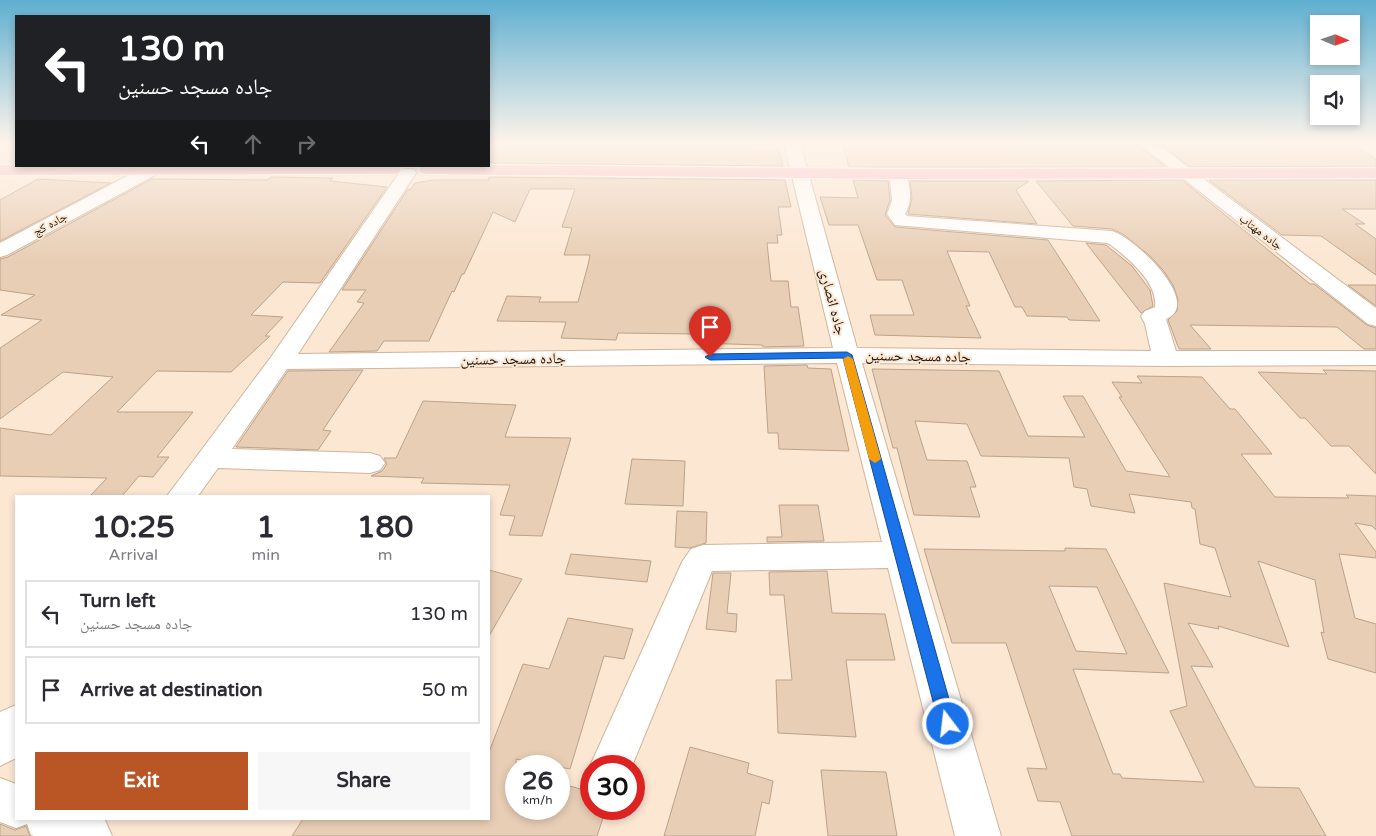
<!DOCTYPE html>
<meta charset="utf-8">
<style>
:root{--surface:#fff;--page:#f7f7f7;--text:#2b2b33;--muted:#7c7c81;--line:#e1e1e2;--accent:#ba5525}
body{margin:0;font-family:"Varela Round","Noto Naskh Arabic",sans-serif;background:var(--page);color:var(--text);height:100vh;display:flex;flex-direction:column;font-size:19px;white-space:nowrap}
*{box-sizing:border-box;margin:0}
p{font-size:16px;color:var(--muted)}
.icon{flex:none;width:28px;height:28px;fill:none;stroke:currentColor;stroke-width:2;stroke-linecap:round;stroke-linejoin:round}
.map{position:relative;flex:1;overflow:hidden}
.panel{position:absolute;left:15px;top:495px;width:475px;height:325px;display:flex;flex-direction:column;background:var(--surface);border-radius:0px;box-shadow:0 2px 8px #0003}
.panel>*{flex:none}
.top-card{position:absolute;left:15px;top:15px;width:475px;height:152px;border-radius:0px;box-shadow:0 2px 8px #0003;background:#202124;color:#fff;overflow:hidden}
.needle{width:32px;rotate:92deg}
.tools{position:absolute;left:1310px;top:15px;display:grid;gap:10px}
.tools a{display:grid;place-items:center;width:50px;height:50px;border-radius:0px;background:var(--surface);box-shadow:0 2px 8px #0003;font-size:25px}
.speed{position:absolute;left:505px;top:755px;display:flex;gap:10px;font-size:25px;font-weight:700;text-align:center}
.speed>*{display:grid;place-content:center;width:65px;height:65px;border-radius:50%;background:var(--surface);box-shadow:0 2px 8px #0003;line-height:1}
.speed small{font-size:12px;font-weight:400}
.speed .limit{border:8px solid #d22;background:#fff;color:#111}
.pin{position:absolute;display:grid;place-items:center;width:42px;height:42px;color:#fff;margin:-51px -21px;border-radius:50% 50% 50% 0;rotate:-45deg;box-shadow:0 0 5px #0007}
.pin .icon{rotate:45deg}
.me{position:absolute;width:55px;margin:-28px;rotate:345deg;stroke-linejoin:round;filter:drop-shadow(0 0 4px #0008)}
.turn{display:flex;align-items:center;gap:18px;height:105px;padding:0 20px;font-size:22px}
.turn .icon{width:65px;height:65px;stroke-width:2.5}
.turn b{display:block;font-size:35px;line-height:42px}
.lanes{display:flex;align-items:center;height:48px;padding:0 20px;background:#0003;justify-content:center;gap:25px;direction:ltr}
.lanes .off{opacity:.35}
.eta{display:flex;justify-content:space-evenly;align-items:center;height:85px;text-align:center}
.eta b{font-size:30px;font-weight:700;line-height:35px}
.action{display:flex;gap:10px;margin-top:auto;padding:10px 20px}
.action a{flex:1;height:58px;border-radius:0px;background:var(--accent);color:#fff;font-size:20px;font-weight:700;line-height:58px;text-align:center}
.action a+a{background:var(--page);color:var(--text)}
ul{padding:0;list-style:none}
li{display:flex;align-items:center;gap:15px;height:68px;margin:0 10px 8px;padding:0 10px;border:2px solid var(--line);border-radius:0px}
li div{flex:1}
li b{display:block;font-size:19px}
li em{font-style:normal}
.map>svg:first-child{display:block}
.building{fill:#e8ceb5;stroke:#bba28a;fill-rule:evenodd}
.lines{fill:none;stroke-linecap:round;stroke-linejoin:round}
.minor-casing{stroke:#ceb59c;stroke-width:2}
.major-casing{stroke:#fff;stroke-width:2}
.minor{fill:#fff;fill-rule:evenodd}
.major{fill:#f9bbc5;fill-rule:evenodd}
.route{fill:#1a73e8;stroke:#114b97}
.slow{fill:#f59e0b}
.labels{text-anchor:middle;stroke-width:4;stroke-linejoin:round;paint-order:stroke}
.far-street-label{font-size:12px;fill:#20160d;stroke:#fce7d3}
.street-label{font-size:15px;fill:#20160d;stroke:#fce7d3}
</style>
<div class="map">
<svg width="1376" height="836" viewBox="0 0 1376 836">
<rect width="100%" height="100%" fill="#fce7d3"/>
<path class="building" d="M489,143h261l1,7h28l4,16 -294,-3z
M864,143h272l29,24h-316l-6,-23z
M1159,143h190l27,16v7l-186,1z
M271,177l62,1 -3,3 57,6 -67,96 -37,-1 -32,33 32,2 -18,19h5l-39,36 -74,-1 -40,41h76l-36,45h12l-16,20 -14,-1 -17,20h-32l17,-18 -107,-2v-48l51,7 62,-58 -50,-5 -63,47v-71l42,-28 -41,-5 34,-20 -35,-5v-31l8,-2 144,-78 115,1z
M489,177l296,3 6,27h-13l4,28h-5l1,8h-11l4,38h17l3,26h7l6,39 -41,1 -1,-2 -65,-2 1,-9 -80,-1 -2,7 -55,-2 5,-16 -69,-1 10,-25 34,1 -2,5h39l10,-37 2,-10h-26l8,-27 -10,-1 13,-38h-45l-15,33 -22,-10 -29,62h-2l-8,18 -2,-1 -23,50h-45l-7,10 -48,1 35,-49 -7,-1 9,-12h-24l66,-101 2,1 5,-7 19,-3h55z
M38,179l73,4 -111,58v-41z
M853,180l35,1 2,19 -5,15 10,12 153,13 52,81 -31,-1 -2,-3 -40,-1 -5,-9h-7l-26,-55 -42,-1 23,55h-4l15,32 -106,-3 -5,-20h44l-12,-35h-25l-19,-55h-29l-9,-28 38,1z
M1182,180l128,104h4l53,41 9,3v21h-12l-27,-22 -147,-2 21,24h-32l-11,-29 9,-9 1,-12 -5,-14 -10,-15 -13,-14 -27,-22 -11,-5 -39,-3 -37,-45z
M1209,180h167v29h-34l23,15h-10l21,15v36l-55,-39 -39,-1z
M910,181h119l-13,9 21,34 -129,-10 4,-16z
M1086,243l20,2 26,21 18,24 3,16 -12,7z
M1348,285h28v21z
M807,365l1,3 23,1 18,82 -70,-2 -1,-16h-10l-4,-67z
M872,369l127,2 29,65 57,1 -22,-41h20l43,75 44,6 -51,-80h3l-10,-15 30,1 -5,-7 65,1 28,32h5l37,45h-31l34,43 74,1 -3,-3 30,1v34l-4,-4 -17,-3 21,29v6l-37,-4 16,64 21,6v49l-48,-14 -7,-27 3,1 -9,-53 -57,-19 31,86 -71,-21 1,3 -31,-6 25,44 -22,-1 64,121 44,1 27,48h-254l-12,-34 -22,-1 -11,-33 20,1 -41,-126h-54l-28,-94 141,2v-3l41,1 63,124 -96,-4 40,105h7l2,4 82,4 -34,-71 17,-5 -23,-123 67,14 -16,-49 -15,-4 -5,-35 -3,-1 -1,-6 -62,-8 6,19 -44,-7 -4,-17 -13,-2 -5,-29 -88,-2 -14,-32 -52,-3 12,39 40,1 9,26h-6l10,30 -66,-2 -17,-67h-4zM1049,586l48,1 30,67 -51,-3z
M363,370l-40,60 8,1 -13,19 -82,-3 52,-76z
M1323,370l53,1v103l-27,-28h-18l-26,-28h-5l-42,-46 69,2z
M423,401l93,4 -11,32 66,1 -29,98 -33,-1 6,-19 -15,-1 10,-30 -89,-2 3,-5 -53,-2 11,-5 5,-7 -3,-6h12z
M632,459l53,2 -2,45 -58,-2z
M779,505h39l6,36 -57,1v-5h15z
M677,511l30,1 -1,31 -16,5 -15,-1z
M571,554l80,7 -4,21 -82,-8z
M489,570l33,9 -33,57z
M827,571l5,42 53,1 10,46h-49l10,77 -78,-4 -2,-53h16l-8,-85h-14l-1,-23z
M713,573h18l-4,40 10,1 -1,18 -30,-3z
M568,618l65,11 -9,30 -20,-3 -34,113 -54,-10v50h43v-26l32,9v17h15l-9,27h-305l11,-17h186v-67l34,-88 26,5z
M690,747l59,16 -2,10 26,8 -4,23 -7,-2 -7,34h-91z
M821,770l65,2 11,64h-69z
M0,824l15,6 11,-4 4,10h-30z"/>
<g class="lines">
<defs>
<path id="minor" d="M784,143h16l57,205 294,3 -6,-27 -4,-8 4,-5 10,-4c3,-24 -26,-48 -44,-62l-4,-2 -212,-18 -8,-11 5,-14 -3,-26 2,-4h12c8,12 10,32 2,44l2,2 205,15c22,6 92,72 54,88l10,32h200v14l-211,1 -303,-3 139,473h-46l-67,-268 -176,3 -80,195h-41v4l-1,-4 92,-204 9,-13 12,-4 179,-3 -45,-179 -550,6 -55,80 138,4 10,3 5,7 -5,7 -10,3 -152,-5 -20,28h-31l104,-139 131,-188h12l2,4 -118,181 535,-6z
M1138,143h18l220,165v18l-8,-2z
M146,166h13l2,3 -2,4 -152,82 -7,2v-14z
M16,705v53l-16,8v-54z
M0,778l16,6v35h87l2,1 7,16h-78l-3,-1 -4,-11 -11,4 -16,-6z"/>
<path id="major" d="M0,165l399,1 2,3 -2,4 -6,1 -393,1z
M489,165l408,4 479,-1v10l-479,1 -470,-5 -6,-1 -2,-4 2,-3h68z"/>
</defs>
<use href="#minor" class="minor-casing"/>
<use href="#major" class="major-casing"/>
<use href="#minor" class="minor"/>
<use href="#major" class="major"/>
</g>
<linearGradient id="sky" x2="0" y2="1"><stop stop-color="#5fafd0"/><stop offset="0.55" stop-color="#fef4eb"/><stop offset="1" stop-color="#fef4eb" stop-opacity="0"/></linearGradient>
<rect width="1376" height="260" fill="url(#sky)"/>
<path class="route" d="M847,352l5,3 104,369 -3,5 -5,3 -6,-3 -3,-5 -96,-366 -133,2 -5,-3 5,-3z"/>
<path class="slow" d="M848,356l5,3 28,100 -6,4 -6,-4 -26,-100z"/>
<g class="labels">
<g class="far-street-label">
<text transform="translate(50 224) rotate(-28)" y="4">جاده کج</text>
<text transform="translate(1261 232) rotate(37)" y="4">جاده مهتاب</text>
</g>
<g class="street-label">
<text transform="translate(833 302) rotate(75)" y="5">جاده انصاری</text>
<text transform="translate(918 356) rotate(1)" y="5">جاده مسجد حسنین</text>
<text transform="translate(513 359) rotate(-1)" y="5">جاده مسجد حسنین</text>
</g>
</g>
</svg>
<div class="tools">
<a><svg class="needle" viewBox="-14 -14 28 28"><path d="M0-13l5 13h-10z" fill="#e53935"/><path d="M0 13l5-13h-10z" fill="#7c7c81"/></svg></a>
<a><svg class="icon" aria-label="sound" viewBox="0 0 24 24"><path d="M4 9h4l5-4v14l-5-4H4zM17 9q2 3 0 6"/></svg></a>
</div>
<div class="speed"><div>26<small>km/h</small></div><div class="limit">30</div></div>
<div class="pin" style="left:710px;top:357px;background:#d93025"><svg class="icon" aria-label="arrive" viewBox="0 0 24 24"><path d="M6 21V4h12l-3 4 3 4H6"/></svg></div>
<svg class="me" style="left:948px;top:724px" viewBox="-20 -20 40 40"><circle r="17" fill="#1a73e8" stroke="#fff" stroke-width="3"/><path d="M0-11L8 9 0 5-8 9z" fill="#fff"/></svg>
<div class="top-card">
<div class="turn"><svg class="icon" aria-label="left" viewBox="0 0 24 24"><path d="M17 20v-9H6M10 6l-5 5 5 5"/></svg><div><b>130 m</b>جاده مسجد حسنین</div></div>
<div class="lanes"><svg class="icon" aria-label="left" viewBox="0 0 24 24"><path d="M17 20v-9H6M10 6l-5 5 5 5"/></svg><svg class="icon off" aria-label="ahead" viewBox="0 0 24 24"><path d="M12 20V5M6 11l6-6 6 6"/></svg><svg class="icon off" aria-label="right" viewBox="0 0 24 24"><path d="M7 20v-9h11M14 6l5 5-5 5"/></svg></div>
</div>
<section class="panel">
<div class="eta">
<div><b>10:25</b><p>Arrival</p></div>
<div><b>1</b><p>min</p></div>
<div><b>180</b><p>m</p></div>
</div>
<ul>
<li><svg class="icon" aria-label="left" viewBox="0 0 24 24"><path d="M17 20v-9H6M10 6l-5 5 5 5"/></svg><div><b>Turn left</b><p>جاده مسجد حسنین</p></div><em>130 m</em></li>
<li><svg class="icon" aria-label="arrive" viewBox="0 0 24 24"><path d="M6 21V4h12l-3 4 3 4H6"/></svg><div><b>Arrive at destination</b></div><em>50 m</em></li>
</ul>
<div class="action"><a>Exit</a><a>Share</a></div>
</section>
</div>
